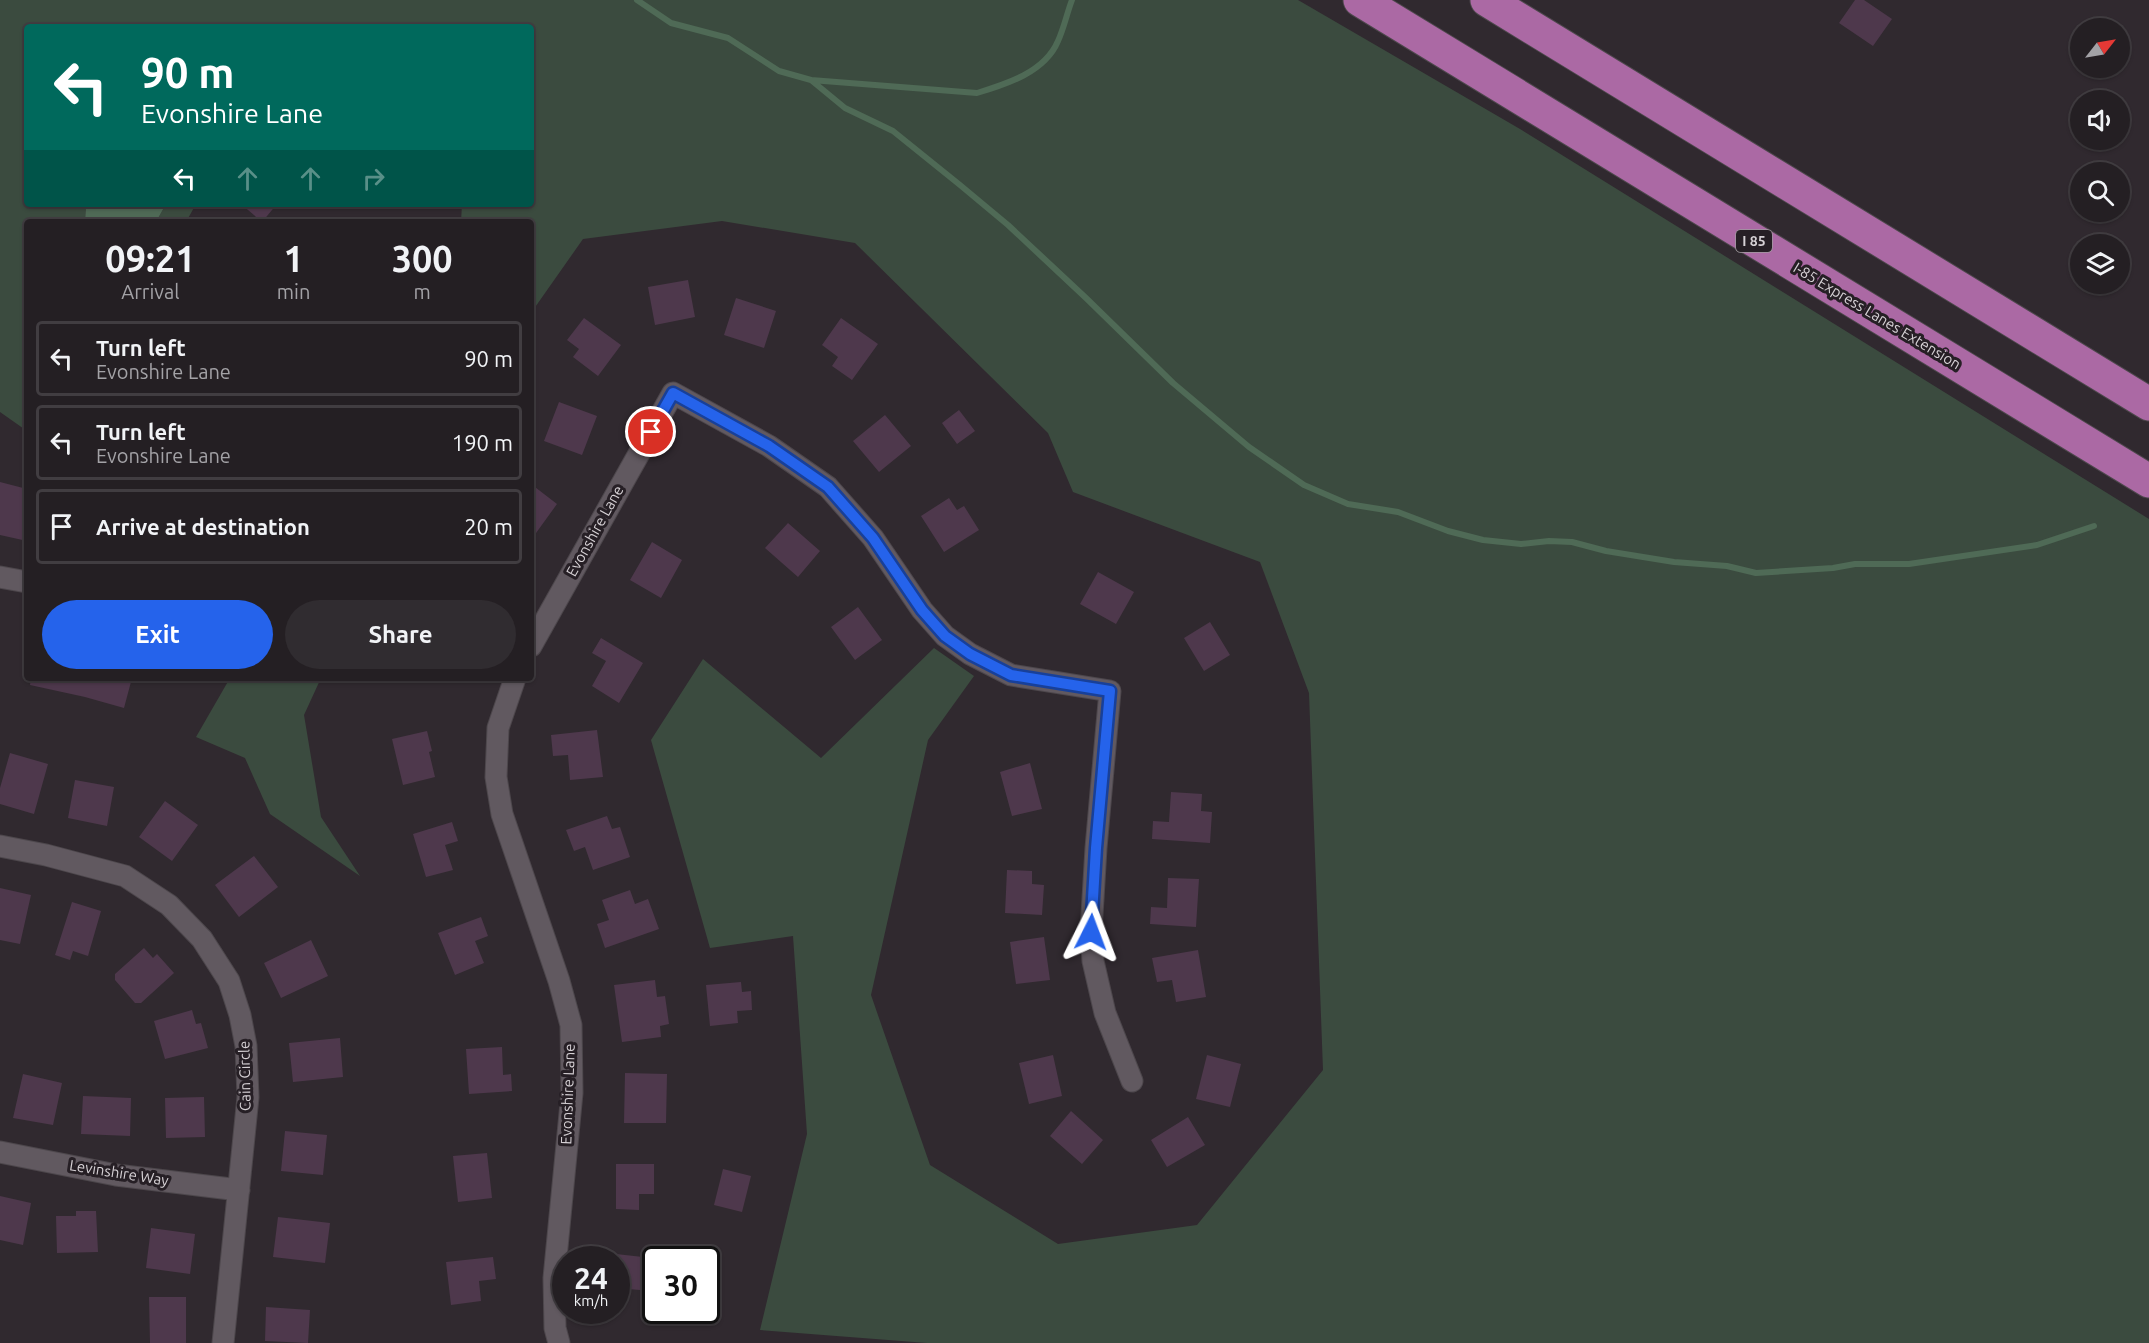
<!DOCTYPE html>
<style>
:root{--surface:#241f23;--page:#302c30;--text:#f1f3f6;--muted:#a3a2a6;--line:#413d41;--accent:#2563eb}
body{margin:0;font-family:Ubuntu,sans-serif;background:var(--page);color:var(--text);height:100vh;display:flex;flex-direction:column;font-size:22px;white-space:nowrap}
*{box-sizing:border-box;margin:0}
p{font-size:20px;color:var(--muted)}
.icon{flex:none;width:33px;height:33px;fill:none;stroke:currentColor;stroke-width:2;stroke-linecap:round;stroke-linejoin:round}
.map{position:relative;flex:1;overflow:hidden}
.sheet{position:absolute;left:24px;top:219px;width:510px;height:462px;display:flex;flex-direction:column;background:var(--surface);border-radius:6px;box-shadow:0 2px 4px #0004,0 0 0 2px var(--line)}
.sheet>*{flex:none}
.top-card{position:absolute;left:24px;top:24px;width:510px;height:183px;border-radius:6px;box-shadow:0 2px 4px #0004,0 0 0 2px var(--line);background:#00695c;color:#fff;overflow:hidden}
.needle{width:39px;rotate:59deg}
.fabs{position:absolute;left:2070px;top:18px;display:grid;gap:12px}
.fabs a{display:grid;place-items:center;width:60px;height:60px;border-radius:50%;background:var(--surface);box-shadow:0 2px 4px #0004,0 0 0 2px var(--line);font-size:30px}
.speed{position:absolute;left:552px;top:1246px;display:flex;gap:12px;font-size:30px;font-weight:700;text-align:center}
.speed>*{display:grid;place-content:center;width:78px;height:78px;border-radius:50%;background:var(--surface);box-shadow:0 2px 4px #0004,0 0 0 2px var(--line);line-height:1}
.speed small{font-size:15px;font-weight:400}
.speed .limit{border:3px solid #111;border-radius:9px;background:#fff;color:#111}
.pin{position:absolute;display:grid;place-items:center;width:51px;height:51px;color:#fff;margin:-26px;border:3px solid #fff;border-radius:50%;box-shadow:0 2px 6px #0007}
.me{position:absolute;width:66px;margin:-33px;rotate:3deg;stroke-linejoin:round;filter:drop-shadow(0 0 4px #0008)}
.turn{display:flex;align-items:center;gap:21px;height:126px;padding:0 18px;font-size:27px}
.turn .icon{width:78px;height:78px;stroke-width:2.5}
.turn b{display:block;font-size:42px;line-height:51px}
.lanes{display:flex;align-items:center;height:57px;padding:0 18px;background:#0003;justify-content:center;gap:30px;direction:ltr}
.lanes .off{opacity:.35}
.eta{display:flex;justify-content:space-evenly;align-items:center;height:102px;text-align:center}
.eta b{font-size:36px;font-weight:700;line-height:42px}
.cta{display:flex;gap:12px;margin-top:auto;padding:12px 18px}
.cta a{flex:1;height:69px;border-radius:36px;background:var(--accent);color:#fff;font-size:24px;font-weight:700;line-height:69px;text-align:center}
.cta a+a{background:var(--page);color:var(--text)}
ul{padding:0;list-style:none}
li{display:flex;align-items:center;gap:18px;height:75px;margin:0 12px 9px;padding:0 6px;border:3px solid var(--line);border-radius:6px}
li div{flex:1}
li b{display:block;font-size:22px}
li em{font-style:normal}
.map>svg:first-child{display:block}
.green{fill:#3b4b3f}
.water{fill:#4f6a56}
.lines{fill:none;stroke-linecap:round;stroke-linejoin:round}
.stream{stroke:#4f6a56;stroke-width:6}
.building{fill:#4e384c}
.minor-casing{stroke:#4d474c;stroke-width:23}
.motorway-casing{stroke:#4d474c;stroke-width:35}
.minor{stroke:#615960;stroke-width:21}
.motorway{stroke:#ab69a4;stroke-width:33}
.route-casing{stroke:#184099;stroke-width:15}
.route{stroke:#2563eb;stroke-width:10}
.labels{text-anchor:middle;stroke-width:6;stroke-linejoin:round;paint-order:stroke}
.shield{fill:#261f25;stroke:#a19ca0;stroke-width:1.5}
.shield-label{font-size:14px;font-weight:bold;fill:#d6d1d5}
.street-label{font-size:15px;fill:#d6d1d5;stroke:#261f25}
</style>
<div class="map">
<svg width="2149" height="1343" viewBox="0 0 2149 1343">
<rect width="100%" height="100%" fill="#30292f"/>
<path class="green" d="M0,0h1298l222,129 629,390v824h-1222l-167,-13 47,-196 -14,-198 -83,12 -59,-208 52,-81 118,99 113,-110 40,28 -46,64 -57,255 59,170 128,79 139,-19 126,-155 -14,-377 -49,-131 -187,-70 -25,-59 -193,-190 -133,-22 -139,18 -52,74v-91h-70l1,-18h69v-177h-504v177h59l-1,18h-58v209l-27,-19z
M166,204h30l-10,18h-30z
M230,678h91l-17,37 17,102 39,59 -90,-62 -25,-56 -49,-21z"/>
<path class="water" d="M86,204h80l-10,18h-71z"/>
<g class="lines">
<path class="stream" d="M637,0l34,23 57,15 51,33 32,9 166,13c30,-9 68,-21 81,-52 6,-13 9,-28 14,-41
M811,80l34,28 48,23 67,54 48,40 78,73 87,85 76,64 55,38 44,19 50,8 50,19 35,9 38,4 28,-3 23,1 34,9 68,11 53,4 29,7 77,-5 22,-4h54l128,-19 57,-19"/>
</g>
<path class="building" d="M1855,0h9l28,19 -19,27 -34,-23z
M241,204h36l-15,18z
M688,280l7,37 -40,8 -7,-38z
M736,298l40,13 -12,37 -40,-13z
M584,318l37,27 -23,31 -25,-19 6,-8 -12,-9z
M841,318l37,26 -26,36 -20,-14 6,-9 -16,-12z
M559,402l38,14 -15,39 -38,-14z
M959,410l16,21 -18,13 -15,-21z
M885,415l26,31 -32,26 -26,-31z
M0,482l27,7v52l-27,-6z
M531,484l26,20 -26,36z
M949,498l8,12 7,-4 15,24 -35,22 -23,-36z
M788,523l32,28 -22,26 -33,-29z
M652,542l30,18 -21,38 -31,-18z
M1098,572l36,20 -18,32 -36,-20z
M858,607l24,33 -27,20 -24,-33z
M1210,622l20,33 -26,16 -20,-33z
M601,638l42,25 -24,40 -27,-17 14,-25 -14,-8z
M31,678h101l-8,30 -39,-11 -55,-12z
M597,730l6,47 -33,3 -2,-25 -15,1 -2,-21z
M427,731l5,20 -3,1 6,25 -32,8 -11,-46z
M10,753l38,11 -14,50 -34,-10v-16z
M1030,763l12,46 -30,7 -12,-44z
M75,780l39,7 -7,39 -39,-8z
M1171,792l31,2 -1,17 11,1 -2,31 -58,-4 1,-18 16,1z
M165,801l33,24 -26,36 -33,-24z
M607,816l5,13 8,-2 10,30 -37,13 -8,-23 -11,4 -8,-21z
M452,822l6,19 -13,4 8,25 -27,7 -13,-43z
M254,856l24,31 -39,30 -24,-32z
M1007,870l25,1v13l12,1 -2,30 -37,-2z
M1168,878l31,1 -3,48 -46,-3 1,-17 16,1z
M0,888l31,7 -11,49 -20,-4z
M630,890l5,14 13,-5 11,30 -54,19 -8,-24 12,-4 -7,-20z
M72,902l29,9 -13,45 -15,-5 -3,9 -15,-5z
M481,917l7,19 -13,5 9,22 -29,12 -17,-42z
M1044,937l6,43 -34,4 -6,-42z
M311,940l17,36 -47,22 -17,-35z
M144,948l9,10 4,-4 17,19 -33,30h-6l-20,-23v-6z
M1198,950l8,47 -30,5 -4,-22 -15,2 -5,-24z
M655,980l2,17 8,-1 4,28 -9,2 1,11 -39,5 -8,-57z
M741,982l1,10 9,-1 1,19 -15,1 1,12 -28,3 -4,-41z
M192,1010l4,14 5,-1 7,25 -43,11 -11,-38z
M340,1038l3,39 -50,5 -4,-39z
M502,1047l1,28 8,-1 1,17 -43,3 -3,-45z
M1053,1055l9,41 -33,8 -10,-41z
M1207,1055l34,9 -11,43 -34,-8z
M625,1073l42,1 -1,49h-42z
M23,1074l39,9 -9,42 -40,-7z
M83,1096l48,2 -1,38 -49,-2z
M204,1097l1,40 -39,1 -1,-40z
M1071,1111l32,29 -21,24 -32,-28z
M1188,1117l17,28 -38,22 -16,-27z
M285,1131l42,4 -4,40 -42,-4z
M487,1153l5,45 -34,4 -5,-46z
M616,1164h38v30h-15v16l-23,-1z
M723,1169l28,7 -9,36 -28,-7z
M0,1196l31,7 -8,42 -23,-5z
M76,1211h20l2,41 -41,1 -1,-37h20z
M278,1217l52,6 -5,40 -52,-6z
M151,1228l44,6 -5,40 -44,-6z
M616,1254l27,3 -3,33 -24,-2z
M493,1257l3,22 -17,2 2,20 -30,4 -5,-43z
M149,1297h37v46h-36z
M266,1307l44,3 -2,33 -43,-2z"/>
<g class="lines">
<defs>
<path id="minor" d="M0,577l27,5
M531,646l142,-253 96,53 59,41 45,51 49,72 23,26 25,18 41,21 99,16 -14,157 -5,84 2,29 12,52 27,68
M515,678l-17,50 -2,49 6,37 57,167 12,44 1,68 -18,185 1,50 4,15
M0,846l46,9 79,21 44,29 33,34 27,42 11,34 6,31 2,51 -25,246
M0,1152l116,23 123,15"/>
<path id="motorway" d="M1360,0l789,481
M1487,0l662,404"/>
</defs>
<use href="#minor" class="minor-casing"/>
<use href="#motorway" class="motorway-casing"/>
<use href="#minor" class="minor"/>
<use href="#motorway" class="motorway"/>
</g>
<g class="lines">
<defs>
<path id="route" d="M651,432l22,-39 96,53 59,41 45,51 49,72 23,26 25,18 41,21 99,16 -14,157 -5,84"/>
</defs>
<use href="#route" class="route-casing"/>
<use href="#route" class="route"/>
</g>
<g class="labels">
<rect class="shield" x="1736" y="230" width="36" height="22" rx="4.5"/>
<g class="shield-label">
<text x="1754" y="246">I 85</text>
</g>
<g class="street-label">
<text transform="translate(1877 316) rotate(31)" y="5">I-85 Express Lanes Extension</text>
<text transform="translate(595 531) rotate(-61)" y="5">Evonshire Lane</text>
<text transform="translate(245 1076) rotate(-91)" y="5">Cain Circle</text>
<text transform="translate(568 1094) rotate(-88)" y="5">Evonshire Lane</text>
<text transform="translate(119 1173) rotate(9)" y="5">Levinshire Way</text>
</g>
</g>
</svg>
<div class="fabs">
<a><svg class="needle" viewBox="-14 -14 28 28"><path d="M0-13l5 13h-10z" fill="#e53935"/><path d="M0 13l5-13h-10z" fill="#a3a2a6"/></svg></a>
<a><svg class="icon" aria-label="sound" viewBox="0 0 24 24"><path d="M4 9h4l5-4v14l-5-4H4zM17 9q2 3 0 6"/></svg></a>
<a><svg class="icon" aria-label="search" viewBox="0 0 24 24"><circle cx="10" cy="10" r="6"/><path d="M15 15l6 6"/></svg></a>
<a><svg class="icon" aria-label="layers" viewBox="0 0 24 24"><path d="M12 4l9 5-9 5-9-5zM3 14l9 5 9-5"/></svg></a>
</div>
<div class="speed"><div>24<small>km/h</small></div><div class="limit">30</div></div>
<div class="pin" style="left:651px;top:432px;background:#d93025"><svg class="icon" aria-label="arrive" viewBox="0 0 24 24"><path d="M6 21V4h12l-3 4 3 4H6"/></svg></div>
<svg class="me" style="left:1091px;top:932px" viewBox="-20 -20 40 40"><path d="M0-17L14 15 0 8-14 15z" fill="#2563eb" stroke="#fff" stroke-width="4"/></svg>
<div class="top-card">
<div class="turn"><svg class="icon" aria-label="left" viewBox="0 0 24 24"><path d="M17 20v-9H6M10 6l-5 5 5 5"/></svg><div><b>90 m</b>Evonshire Lane</div></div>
<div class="lanes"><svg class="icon" aria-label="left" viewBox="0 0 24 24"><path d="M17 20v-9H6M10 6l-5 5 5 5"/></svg><svg class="icon off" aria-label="ahead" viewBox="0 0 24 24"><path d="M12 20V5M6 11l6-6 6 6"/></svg><svg class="icon off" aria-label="ahead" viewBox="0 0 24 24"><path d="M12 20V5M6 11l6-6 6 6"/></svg><svg class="icon off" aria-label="right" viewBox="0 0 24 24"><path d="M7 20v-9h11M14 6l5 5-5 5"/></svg></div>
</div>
<section class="sheet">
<div class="eta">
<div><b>09:21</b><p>Arrival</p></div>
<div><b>1</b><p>min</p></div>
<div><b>300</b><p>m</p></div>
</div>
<ul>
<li><svg class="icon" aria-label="left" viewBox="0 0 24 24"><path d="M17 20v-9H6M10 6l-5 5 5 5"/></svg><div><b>Turn left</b><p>Evonshire Lane</p></div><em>90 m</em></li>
<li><svg class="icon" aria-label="left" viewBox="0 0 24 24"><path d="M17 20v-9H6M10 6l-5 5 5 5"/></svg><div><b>Turn left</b><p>Evonshire Lane</p></div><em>190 m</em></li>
<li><svg class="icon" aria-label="arrive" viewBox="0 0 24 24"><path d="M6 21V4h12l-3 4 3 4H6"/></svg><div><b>Arrive at destination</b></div><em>20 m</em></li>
</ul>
<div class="cta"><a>Exit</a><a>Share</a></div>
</section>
</div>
